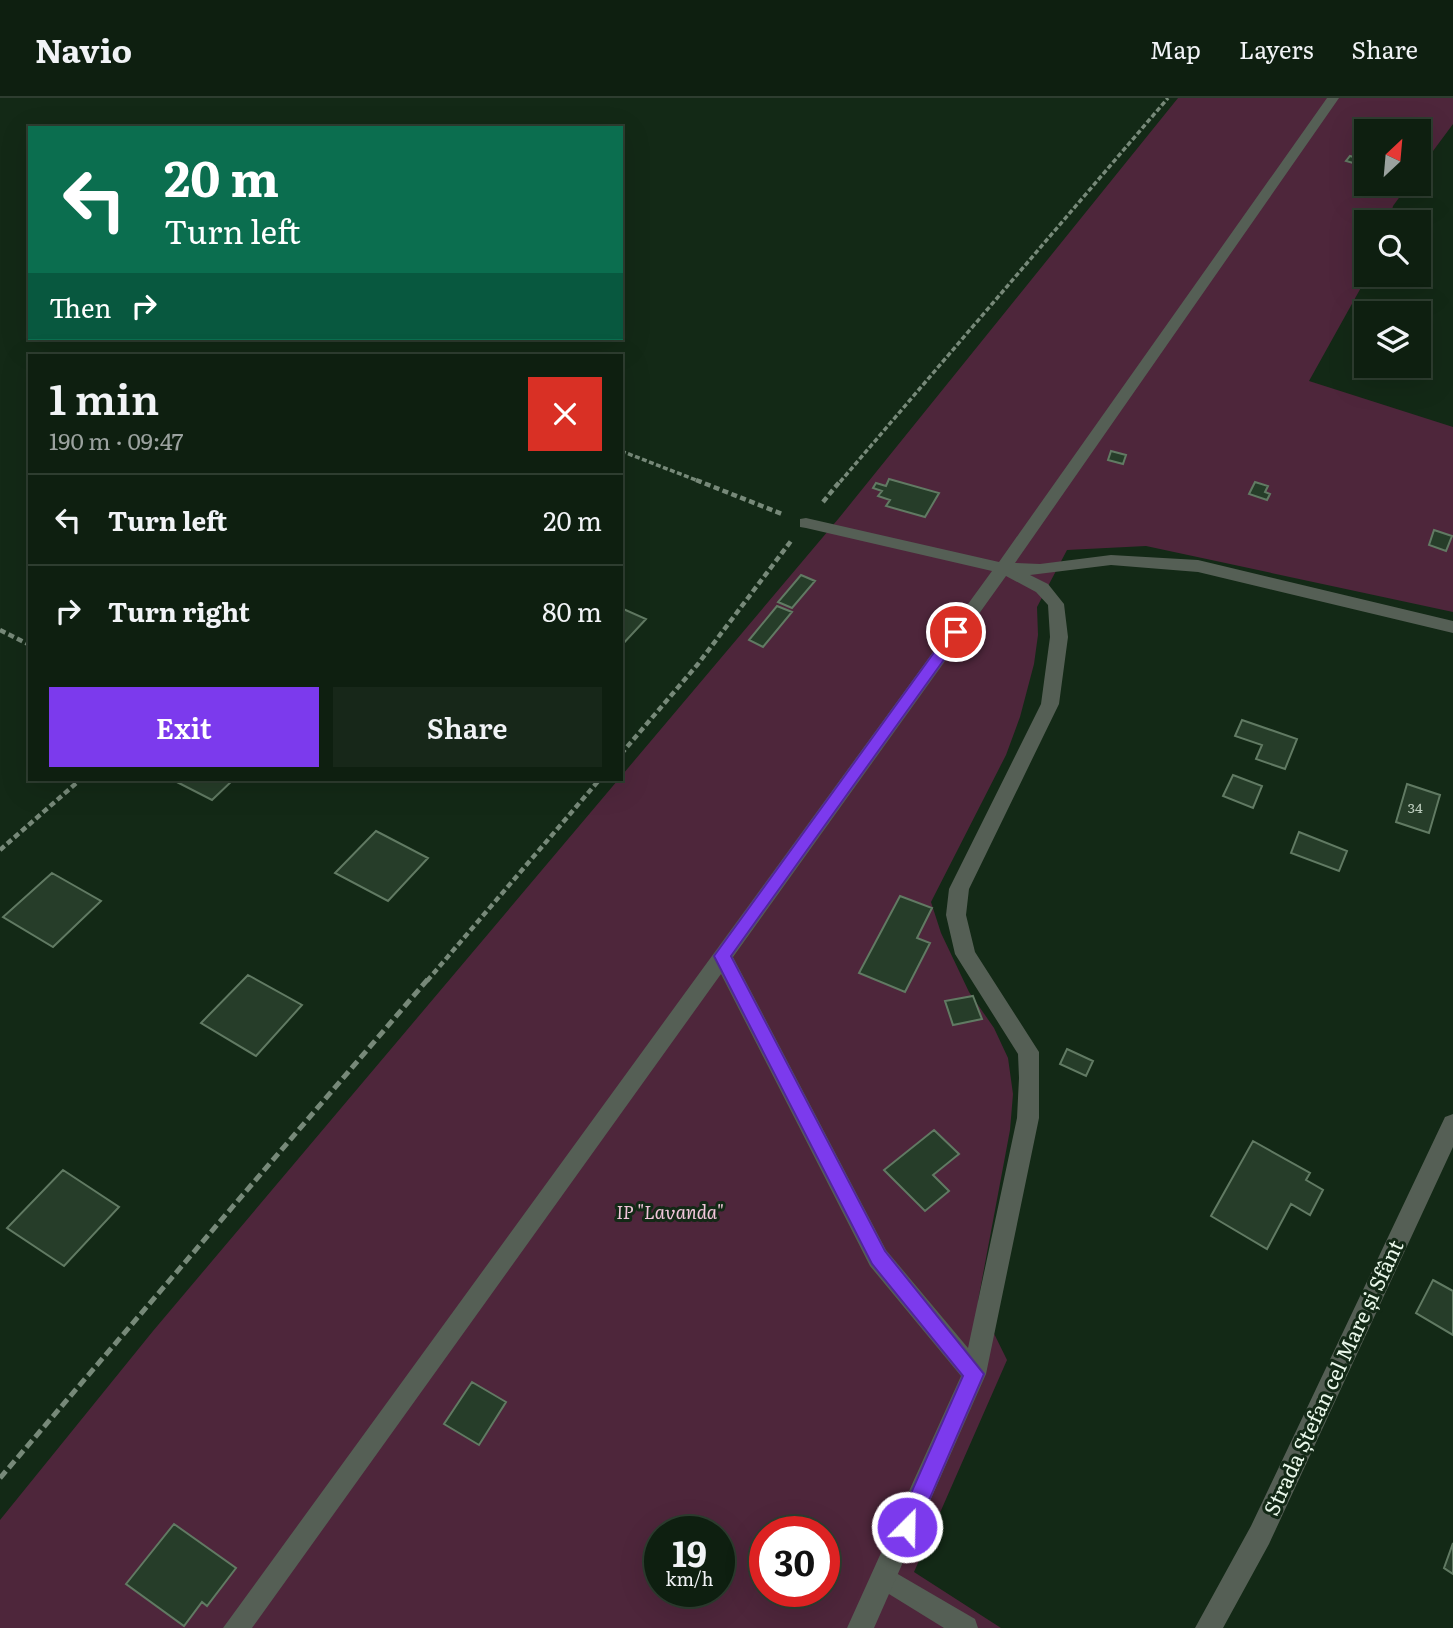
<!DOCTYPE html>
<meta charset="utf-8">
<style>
:root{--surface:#0e1f10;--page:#172719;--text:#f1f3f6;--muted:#9ba29f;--line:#2e3d30;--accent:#7c3aed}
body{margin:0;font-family:Literata,serif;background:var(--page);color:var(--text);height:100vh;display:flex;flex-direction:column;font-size:26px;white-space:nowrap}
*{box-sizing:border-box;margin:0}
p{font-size:23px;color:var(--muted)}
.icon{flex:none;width:38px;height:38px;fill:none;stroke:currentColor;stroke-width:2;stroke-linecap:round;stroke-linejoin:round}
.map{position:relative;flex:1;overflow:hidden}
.side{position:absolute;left:28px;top:256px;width:595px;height:427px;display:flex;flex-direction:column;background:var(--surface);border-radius:0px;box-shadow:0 7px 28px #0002,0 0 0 2px var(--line)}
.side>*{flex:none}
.top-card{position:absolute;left:28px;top:28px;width:595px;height:214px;border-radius:0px;box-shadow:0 7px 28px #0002,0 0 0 2px var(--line);background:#0b6e4f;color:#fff;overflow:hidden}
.needle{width:46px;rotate:26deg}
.tools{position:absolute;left:1354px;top:21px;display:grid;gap:14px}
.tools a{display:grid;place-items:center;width:77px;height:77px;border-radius:0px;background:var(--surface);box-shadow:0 7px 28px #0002,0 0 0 2px var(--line);font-size:35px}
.speed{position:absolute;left:644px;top:1418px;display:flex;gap:14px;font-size:35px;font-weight:700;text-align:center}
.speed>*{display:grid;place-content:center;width:91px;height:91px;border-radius:50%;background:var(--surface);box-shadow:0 7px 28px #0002,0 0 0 2px var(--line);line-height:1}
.speed small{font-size:18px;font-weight:400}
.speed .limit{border:10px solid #d22;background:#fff;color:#111}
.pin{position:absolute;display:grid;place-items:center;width:60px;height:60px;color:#fff;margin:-30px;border:4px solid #fff;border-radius:50%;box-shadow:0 2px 7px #0007}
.me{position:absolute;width:77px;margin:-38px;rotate:23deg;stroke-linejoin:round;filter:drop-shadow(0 0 5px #0008)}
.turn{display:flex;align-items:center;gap:24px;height:147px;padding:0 21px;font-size:32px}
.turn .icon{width:91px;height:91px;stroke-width:2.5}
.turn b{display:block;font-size:49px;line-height:60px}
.then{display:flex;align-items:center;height:66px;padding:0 21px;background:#0003;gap:14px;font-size:26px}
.round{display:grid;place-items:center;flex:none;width:74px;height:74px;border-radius:0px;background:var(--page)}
.head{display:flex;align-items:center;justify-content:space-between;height:119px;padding:0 21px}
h1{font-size:42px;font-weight:600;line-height:52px}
.action{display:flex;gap:14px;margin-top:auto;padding:14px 21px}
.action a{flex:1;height:80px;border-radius:0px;background:var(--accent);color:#fff;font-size:28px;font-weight:600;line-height:80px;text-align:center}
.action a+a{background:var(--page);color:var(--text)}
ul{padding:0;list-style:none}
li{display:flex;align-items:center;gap:21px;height:91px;padding:0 21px;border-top:2px solid var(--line)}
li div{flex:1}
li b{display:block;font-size:26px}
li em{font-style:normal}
header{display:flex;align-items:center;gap:42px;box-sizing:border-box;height:98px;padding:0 35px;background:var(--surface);border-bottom:2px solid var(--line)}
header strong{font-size:33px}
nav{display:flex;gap:38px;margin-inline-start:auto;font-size:24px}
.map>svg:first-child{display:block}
.green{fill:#4e263b;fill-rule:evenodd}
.building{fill:#263d29;stroke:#617a63;stroke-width:2}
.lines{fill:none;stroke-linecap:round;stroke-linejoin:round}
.path-far2{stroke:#778979;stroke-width:3.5;stroke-dasharray:5 2.5;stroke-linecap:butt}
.path-far1{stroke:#778979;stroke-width:4.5;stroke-dasharray:6 3.5;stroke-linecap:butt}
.path{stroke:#778979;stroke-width:5;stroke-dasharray:9 4.5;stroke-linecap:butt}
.service{fill:#555f55;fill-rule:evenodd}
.minor{fill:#555f55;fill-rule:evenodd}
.route{fill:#7c3aed;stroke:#51269a;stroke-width:2}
.labels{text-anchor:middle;stroke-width:6;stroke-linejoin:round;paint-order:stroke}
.number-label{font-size:14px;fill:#b9c9ba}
.park-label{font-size:18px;font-style:italic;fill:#f2c6db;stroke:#132916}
.near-street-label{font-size:21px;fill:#eaf8eb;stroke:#132916}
</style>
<header>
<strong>Navio</strong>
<nav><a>Map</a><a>Layers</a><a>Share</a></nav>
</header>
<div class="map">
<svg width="1453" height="1530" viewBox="0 0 1453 1530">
<rect width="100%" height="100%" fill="#132916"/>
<path class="green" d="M1178,0h275v26l-34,46v-39h-52v53h42l-16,22 -4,16h-22l1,53 -59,106 144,46v185l-307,-66 -79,4 -30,57 1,28 -4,29 -14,53 -14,38 -75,147 10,31 28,59 25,36 14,30 5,36 -3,36 -32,171 29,59 -93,212 87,56h-1001v-108l153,-189 686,-813zM660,1433h59v60h-59zM765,1433h59v60h-59z"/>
<path class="building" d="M1350,58l17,5v1l-3,4 -18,-5z
M1111,353l15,4 -3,9 -15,-4z
M889,381l50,14 -14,24 -39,-11 4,-6 -12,-4 4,-5 -9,-3 3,-5 10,3z
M1255,384l13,4 -3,6 5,2 -3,6 -18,-6z
M1434,432l18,6 -6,15 -17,-6z
M801,477l14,6 -23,27 -14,-6z
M777,508l15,6 -29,35 -14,-7z
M621,510l25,11 -25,27z
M1242,622l55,19 -12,30 -29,-10 6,-14 -27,-9z
M1233,677l29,11 -9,22 -30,-12z
M171,681h63l-22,21z
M1407,686l33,11 -11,38 -33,-11z
M376,733l52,27 -40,43 -53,-28z
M1299,734l48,19 -8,20 -48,-18z
M52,775l49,28 -48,46 -50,-30z
M900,798l32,12 -15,30 13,5 -25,49 -46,-19z
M248,877l54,30 -46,51 -55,-33z
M973,898l9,23 -29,6 -8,-24z
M1067,951l26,12 -7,15 -26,-12z
M934,1032l25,24 -26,21 16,16 -24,20 -41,-41z
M1253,1043l57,32 -4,7 17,10 -13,25 -19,-11 -24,45 -56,-33z
M63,1072l56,37 -55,59 -57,-38z
M1433,1182l20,11v44l-37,-22z
M472,1284l34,20 -27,43 -35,-21z
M174,1426l62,44 -29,38 -5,-4 -18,24 -58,-42z
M1453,1445v31l-9,-6z"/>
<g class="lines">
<path class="path-far2" d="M621,353l80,31
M840,384l328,-384"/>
<path class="path-far1" d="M696,382l86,34
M823,404l18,-22
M0,532l30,15
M621,656l77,-90 93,-123
M0,752l81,-71
M427,883l173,-202"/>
<path class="path" d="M0,1380l428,-499"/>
<path class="service" d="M884,1468l91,53 3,9h-34l-68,-42 -4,-8 4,-8z"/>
<path class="minor" d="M1327,0h12l-324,465 25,1 71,-9 87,5 255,61v12l-255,-61 -87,-7 -81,10 18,9 16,20 4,33 -9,67 -90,185 -3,26 9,37 64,100v66l-53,256 -112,254h-27l114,-252 -91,-110 -149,-292 -469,654h-29l769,-1057 -186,-43 -6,-1v-8l6,-1 193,44zM1006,478l30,16 12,13 2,32 -9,67 -92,185 -3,26 9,39 63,100 1,24 -2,40 -49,230 -82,-98 -153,-293z
M1453,1016v33l-184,397 -46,84h-28l56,-102 194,-409z"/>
</g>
<path class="route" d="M956,530l5,1v7l-230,320 154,295 99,123 -70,161 -7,3 -8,-3 -3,-8 67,-151 -91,-112 -158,-308 237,-327z"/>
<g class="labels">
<g class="number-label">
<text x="1415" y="715">34</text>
</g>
<g class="park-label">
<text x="670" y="1121">IP "Lavanda"</text>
</g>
<g class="near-street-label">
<text transform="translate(1334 1280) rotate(-65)" y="7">Strada Ștefan cel Mare și Sfânt</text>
</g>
</g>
</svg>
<div class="tools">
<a><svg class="needle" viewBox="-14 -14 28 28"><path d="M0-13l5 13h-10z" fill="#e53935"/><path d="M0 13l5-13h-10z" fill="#9ba29f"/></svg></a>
<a><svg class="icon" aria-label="search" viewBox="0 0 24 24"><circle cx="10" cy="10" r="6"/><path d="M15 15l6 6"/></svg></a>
<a><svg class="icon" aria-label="layers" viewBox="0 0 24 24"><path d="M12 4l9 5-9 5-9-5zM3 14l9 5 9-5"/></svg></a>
</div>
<div class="speed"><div>19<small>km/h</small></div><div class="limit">30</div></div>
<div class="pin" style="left:956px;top:534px;background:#d93025"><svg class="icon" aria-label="arrive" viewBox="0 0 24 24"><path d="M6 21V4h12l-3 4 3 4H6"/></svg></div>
<svg class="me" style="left:907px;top:1429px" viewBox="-20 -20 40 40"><circle r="17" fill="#7c3aed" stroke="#fff" stroke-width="3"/><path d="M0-11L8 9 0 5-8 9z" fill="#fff"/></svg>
<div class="top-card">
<div class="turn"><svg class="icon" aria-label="left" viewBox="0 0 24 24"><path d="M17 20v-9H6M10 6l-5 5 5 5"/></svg><div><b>20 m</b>Turn left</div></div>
<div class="then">Then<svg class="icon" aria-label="right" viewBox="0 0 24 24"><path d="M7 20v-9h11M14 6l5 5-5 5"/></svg></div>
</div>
<section class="side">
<div class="head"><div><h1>1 min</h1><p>190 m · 09:47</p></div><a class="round" style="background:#d93025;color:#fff"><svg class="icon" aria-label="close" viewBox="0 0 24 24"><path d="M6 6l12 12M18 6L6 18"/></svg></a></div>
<ul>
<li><svg class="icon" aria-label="left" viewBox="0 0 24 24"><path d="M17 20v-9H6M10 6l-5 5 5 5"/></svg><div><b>Turn left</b></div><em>20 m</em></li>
<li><svg class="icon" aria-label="right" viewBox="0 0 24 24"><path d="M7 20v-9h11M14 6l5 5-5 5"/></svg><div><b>Turn right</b></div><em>80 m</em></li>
</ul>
<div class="action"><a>Exit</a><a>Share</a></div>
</section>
</div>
